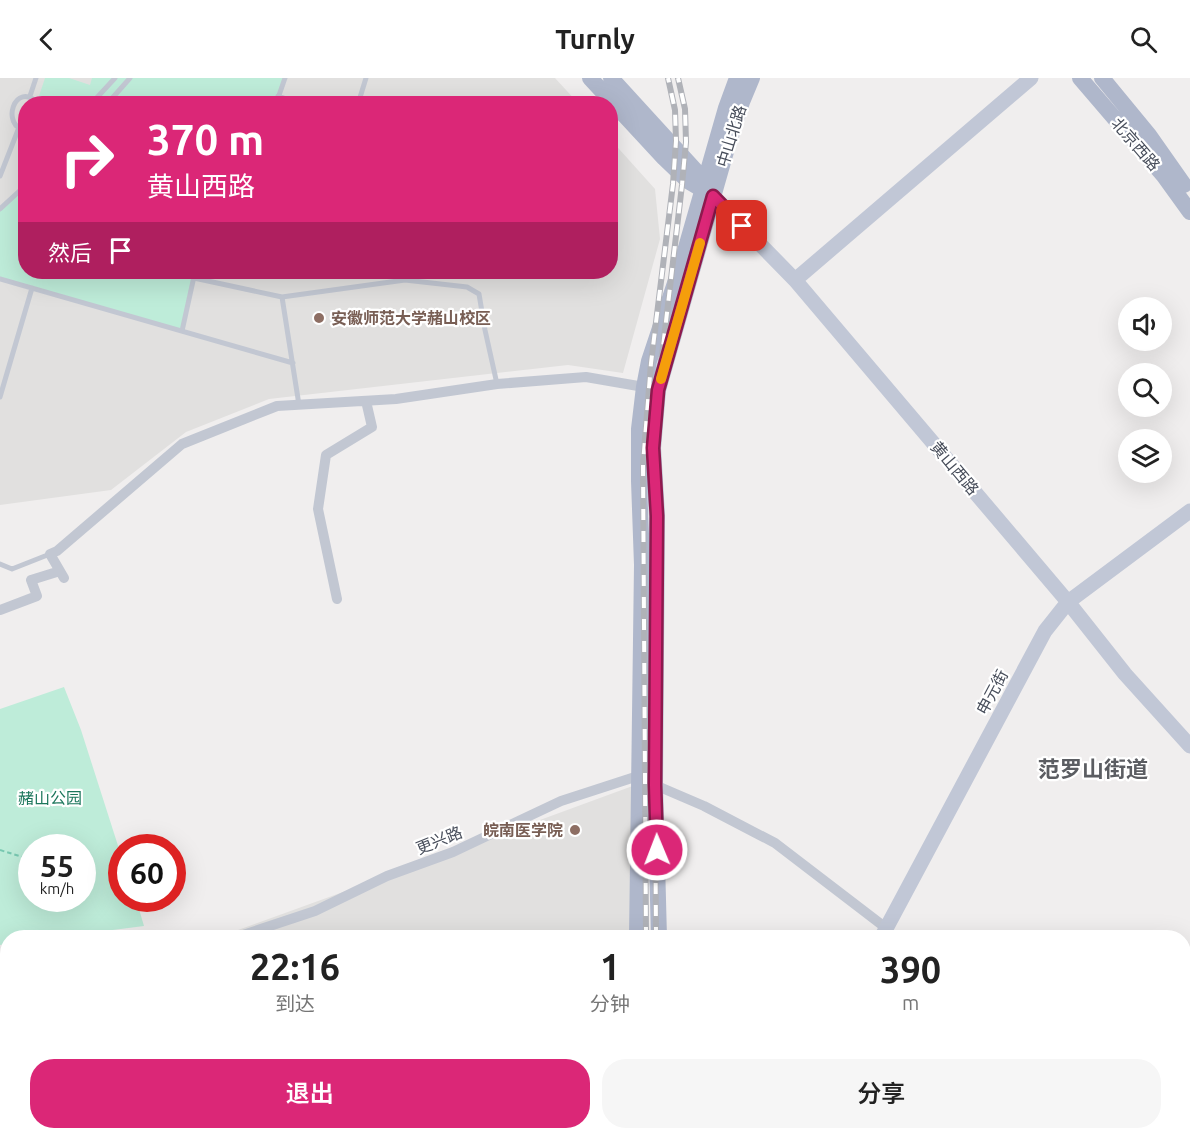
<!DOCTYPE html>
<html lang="zh">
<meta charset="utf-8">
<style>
:root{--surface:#fff;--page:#f6f6f6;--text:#222;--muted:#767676;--accent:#db2777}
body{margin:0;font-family:Ubuntu,"Noto Sans SC",sans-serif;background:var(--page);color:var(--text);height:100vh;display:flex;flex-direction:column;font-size:22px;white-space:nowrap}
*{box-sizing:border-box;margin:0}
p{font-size:20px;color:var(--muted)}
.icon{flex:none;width:33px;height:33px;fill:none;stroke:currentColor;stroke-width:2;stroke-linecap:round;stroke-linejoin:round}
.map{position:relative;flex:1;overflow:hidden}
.sheet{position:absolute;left:0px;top:852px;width:1191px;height:210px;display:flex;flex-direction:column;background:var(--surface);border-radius:24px 24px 0 0;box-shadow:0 6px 24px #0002}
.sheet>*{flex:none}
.guide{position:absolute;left:18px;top:18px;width:600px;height:183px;border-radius:24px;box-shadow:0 6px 24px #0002;background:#db2777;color:#fff;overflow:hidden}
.controls{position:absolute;left:1118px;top:219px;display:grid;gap:12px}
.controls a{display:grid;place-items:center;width:54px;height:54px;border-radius:50%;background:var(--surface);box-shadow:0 6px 24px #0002;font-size:30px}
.speed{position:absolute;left:18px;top:756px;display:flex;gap:12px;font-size:30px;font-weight:700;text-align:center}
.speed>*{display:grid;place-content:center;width:78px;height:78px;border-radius:50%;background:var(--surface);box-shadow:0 6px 24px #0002;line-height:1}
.speed small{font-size:15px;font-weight:400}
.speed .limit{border:9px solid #d22;background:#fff;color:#111}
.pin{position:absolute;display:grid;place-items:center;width:51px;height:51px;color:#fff;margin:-26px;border-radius:12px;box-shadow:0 3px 9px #0006}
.me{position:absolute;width:66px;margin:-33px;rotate:359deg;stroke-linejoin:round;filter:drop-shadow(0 0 4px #0008)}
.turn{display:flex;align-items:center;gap:21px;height:126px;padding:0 30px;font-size:27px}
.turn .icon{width:78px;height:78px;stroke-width:2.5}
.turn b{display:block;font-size:42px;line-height:51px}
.then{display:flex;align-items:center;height:57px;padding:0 30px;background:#0003;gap:12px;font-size:22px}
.eta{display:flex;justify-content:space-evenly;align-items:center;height:102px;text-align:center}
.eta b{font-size:36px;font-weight:600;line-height:42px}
.action{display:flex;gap:12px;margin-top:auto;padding:12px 30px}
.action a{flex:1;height:69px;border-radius:24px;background:var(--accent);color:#fff;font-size:24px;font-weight:600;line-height:69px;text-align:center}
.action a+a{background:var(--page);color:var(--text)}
header{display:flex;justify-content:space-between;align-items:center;height:78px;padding:0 30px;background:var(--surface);font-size:27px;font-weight:600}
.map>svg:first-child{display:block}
.education{fill:#e1e0df}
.green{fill:#beecd9;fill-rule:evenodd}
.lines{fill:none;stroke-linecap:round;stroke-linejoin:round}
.path{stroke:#78c8b1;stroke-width:2;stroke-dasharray:4.5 3;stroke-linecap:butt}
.lane{stroke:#c2c7d2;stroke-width:5}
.street{stroke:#c2c7d2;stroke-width:10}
.secondary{stroke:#c1c7d6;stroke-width:15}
.primary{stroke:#afb7cb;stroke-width:16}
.rail-casing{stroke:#b0b2b8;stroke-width:6}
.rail{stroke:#fff;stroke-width:4;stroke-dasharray:11;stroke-linecap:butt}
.route-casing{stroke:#8e194d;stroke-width:15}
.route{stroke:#db2777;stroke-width:10}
.slow{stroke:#f59e0b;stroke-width:10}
.education-dot{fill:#8d6e63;stroke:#fff;stroke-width:2}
.labels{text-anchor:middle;stroke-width:4.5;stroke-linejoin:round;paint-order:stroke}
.street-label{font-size:16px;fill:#474d5a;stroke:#fff}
.education-label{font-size:16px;font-weight:bold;fill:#785e54;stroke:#fff;text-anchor:start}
.park-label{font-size:16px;fill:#1c775c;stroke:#fff}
.district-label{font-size:22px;font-weight:bold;fill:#5b5d62;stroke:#fff}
</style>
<header><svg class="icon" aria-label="back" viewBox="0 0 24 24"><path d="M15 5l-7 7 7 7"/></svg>Turnly<svg class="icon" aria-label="search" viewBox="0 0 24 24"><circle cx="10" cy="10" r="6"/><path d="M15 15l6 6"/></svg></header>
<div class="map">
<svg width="1190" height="1062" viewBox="0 0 1190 1062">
<rect width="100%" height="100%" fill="#f0eeee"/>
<path class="education" d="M0,0h555l23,25 -552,1v168h584l1,-132 44,49 5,50 -37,134 -55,-8 -299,34 -83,33 -75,58 -111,15z
M638,706l-2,153 -420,1 171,-62z
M0,900l8,1v153h625v8h-633z"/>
<path class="green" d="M45,0h24l21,7 2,-7h192l-8,25 -232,1 -5,-8z
M25,107l1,87h171l-15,59 -182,-52v-70z
M64,609l17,43 40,125 1,43 14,1 8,27 -86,11 -50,1 -1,6 -7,1v-236zM32,770h50v50h-50z"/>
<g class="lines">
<path class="path" d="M0,772l32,10"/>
<path class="lane" d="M30,18l6,-18
M278,18l23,8
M91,26l24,-26
M107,26l23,-26
M276,26l9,-26
M358,26l8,-26
M26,52c-26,-2 -12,-52 13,-26
M0,98l18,-46
M0,131l26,-24
M404,194l1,8 62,7 12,7 6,36 12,54
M194,200l88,19 123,-17
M0,201l293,84
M282,219l17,108
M182,253l13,-59
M0,319l32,-109
M0,486l12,5 38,-15"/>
<path class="street" d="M64,500l-14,-24 7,-3 125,-107 95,-38 119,-7 101,-15 89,-7 58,10
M337,521l-19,-90 8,-54 46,-28 -6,-26
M0,532l37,-14 -6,-16 29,-9
M655,707l49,21 71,37 111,85
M234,860l81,-27 72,-35 66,-24 108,-51 77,-25 5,-1"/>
<path class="secondary" d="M713,118l82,84 273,322 57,72 65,72
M795,202l236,-202
M881,860l164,-307 23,-29 122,-91
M927,1054l3,8
M699,1062l8,-8"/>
<path class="primary" d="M590,0l74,80 24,23 22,13
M611,0l94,103 3,6
M1080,0l84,98 26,36
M1102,0l47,57 35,50
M637,860l5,-373 -3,-84v-52l5,-42 5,-26 32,-96 45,-157 11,-30
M659,860l-4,-153 2,-269 -4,-68 5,-58 69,-242 15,-46 10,-24
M662,1054v8
M635,1062l1,-8"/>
<defs>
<path id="rail" d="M646,860l-3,-474 8,-101 22,-179 3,-43 -1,-31 -7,-32
M656,860l-3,-474 8,-100 21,-179 4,-43 -1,-33 -7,-31
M647,1054v8
M657,1054v8"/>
</defs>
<use href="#rail" class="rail-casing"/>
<use href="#rail" class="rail"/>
</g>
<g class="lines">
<defs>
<path id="route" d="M657,772l-2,-65 2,-269 -4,-68 5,-58 55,-194 29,30"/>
</defs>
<use href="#route" class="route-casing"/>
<use href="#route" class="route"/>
<path class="slow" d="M661,301l39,-136"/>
</g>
<g class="education-dot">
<circle cx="319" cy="240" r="6"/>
<circle cx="575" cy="752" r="6"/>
</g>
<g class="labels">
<g class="street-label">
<text transform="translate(731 58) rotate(-73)" y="6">中山北路</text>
<text transform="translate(1136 66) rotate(49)" y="6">北京西路</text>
<text transform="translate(955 390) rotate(50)" y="6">黄山西路</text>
<text transform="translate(992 614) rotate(-62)" y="6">申元街</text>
<text transform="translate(439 762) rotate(-22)" y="6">更兴路</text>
</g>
<g class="education-label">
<text x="331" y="246">安徽师范大学赭山校区</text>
<text x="563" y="758" text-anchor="end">皖南医学院</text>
</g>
<g class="park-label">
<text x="50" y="726">赭山公园</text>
</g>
<g class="district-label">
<text x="1093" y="699">范罗山街道</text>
</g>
</g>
</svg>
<div class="controls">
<a><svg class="icon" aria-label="sound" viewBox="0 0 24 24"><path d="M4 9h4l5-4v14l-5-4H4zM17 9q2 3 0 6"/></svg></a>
<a><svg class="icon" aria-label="search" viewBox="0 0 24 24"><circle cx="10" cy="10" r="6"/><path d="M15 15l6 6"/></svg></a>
<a><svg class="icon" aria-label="layers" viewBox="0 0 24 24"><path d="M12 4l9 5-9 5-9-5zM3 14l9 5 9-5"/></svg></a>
</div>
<div class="speed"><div>55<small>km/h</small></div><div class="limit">60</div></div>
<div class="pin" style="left:742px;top:148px;background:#d93025"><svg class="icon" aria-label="arrive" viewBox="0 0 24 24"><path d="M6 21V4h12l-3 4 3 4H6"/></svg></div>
<svg class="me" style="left:657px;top:772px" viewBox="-20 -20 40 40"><circle r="17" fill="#db2777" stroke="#fff" stroke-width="3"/><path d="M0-11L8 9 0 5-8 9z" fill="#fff"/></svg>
<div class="guide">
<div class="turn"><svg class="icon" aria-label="right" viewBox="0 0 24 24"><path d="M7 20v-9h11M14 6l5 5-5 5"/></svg><div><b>370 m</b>黄山西路</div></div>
<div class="then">然后<svg class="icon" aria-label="arrive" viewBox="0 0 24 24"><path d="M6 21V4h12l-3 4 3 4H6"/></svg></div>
</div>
<section class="sheet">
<div class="eta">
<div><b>22:16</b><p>到达</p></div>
<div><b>1</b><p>分钟</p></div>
<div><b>390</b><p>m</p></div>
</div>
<div class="action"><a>退出</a><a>分享</a></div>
</section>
</div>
